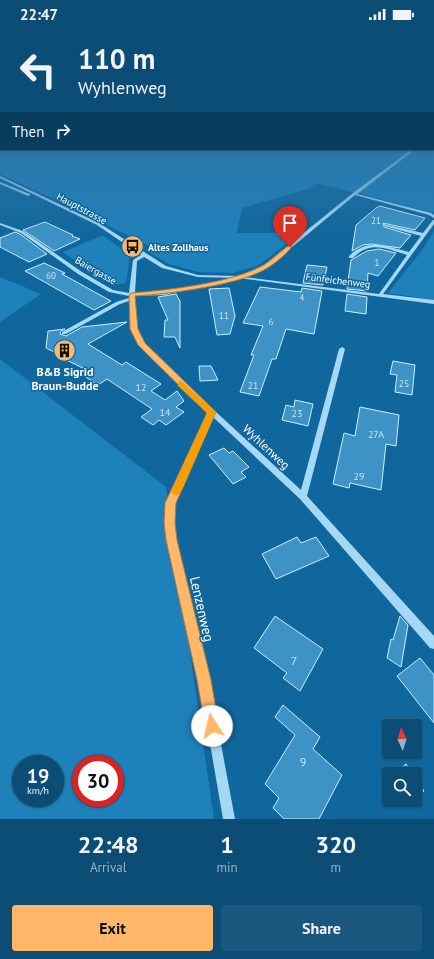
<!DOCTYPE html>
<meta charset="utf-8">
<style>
:root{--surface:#0c4d76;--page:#1a577e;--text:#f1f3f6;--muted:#9ab4c5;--line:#2c6488;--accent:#ffb869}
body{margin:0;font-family:"PT Sans",sans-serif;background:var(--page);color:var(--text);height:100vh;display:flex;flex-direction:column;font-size:15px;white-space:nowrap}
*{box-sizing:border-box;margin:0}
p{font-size:13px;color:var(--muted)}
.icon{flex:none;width:22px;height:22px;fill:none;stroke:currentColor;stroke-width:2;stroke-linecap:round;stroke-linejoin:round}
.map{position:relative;height:791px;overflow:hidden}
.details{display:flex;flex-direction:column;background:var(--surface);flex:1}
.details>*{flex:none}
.banner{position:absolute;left:0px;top:0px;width:434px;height:122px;box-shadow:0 1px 3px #0004,0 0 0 1px var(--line);background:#0c4d76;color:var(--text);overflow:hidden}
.needle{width:26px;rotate:356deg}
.fabs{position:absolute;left:382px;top:691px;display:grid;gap:8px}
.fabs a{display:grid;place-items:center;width:40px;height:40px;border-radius:4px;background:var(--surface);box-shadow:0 1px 3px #0004,0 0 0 1px var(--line);font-size:20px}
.speed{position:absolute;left:12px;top:727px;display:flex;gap:8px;font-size:20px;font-weight:700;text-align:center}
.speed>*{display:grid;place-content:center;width:52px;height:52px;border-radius:50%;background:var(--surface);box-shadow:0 1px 3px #0004,0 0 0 1px var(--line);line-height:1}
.speed small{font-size:10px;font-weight:400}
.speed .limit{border:6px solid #d22;background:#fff;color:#111}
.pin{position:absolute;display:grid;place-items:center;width:34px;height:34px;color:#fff;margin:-41px -17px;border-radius:50% 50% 50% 0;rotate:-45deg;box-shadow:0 0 4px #0007}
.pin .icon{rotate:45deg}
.me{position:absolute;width:44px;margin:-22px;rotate:350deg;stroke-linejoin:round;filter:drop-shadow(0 0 3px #0008)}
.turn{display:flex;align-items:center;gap:14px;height:84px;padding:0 12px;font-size:18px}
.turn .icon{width:52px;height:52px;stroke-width:2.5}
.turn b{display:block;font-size:28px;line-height:34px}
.then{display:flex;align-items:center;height:38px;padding:0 12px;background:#0003;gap:8px;font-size:15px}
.eta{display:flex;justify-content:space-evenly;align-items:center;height:68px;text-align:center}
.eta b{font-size:24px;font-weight:600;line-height:28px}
.action{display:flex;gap:8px;margin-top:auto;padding:8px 12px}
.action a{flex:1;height:46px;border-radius:4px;background:var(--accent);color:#111;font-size:16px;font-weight:600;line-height:46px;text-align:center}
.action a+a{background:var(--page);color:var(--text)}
.status{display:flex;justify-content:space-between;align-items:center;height:28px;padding:0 20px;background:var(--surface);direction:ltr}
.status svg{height:11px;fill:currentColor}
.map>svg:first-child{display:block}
.green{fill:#1e81ba;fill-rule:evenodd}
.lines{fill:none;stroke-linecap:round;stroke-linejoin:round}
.stream{fill:#96d6f9;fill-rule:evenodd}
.building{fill:#3d93c5;stroke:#cdedfe}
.minor{fill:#a4d8f5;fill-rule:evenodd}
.route{fill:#ffb869;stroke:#a67844}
.slow{fill:#f59e0b}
.labels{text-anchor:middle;stroke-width:3;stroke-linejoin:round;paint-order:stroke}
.far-number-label{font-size:9px;fill:#cee4f0}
.far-street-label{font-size:10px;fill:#fff;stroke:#10679d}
.far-poi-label{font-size:10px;font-weight:bold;fill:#fff;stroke:#10679d;text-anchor:start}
.number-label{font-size:10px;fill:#cee4f0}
.poi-label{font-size:12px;font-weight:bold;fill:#fff;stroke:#10679d}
.street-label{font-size:12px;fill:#fff;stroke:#10679d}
.near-number-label{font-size:12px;fill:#cee4f0}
.near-street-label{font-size:14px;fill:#fff;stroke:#10679d}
</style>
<div class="status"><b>22:47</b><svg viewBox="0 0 49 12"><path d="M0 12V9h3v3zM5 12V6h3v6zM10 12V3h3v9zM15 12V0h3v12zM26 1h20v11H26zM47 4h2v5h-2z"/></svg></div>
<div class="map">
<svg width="434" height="791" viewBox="0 0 434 791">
<rect width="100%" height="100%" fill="#10679d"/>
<path class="green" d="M0,98l1,23h432l1,-23v87l-117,-30 -6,5 -69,20 -5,25h63l-41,32 -26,8 -35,-1 -29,-8 -24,-14 5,-3 -64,-33 -86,-40z
M434,203v69l-46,-7 35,-44z
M103,207l27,20 -4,28 -11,2 -20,-10 -32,-23z
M0,249l41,17 -41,28z
M0,331l166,128 48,332h-214zM21,736h34v34h-34zM81,736h34v34h-34z"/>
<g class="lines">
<path class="stream" d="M0,154l30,12v1l-2,1 -28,-12z"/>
</g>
<path class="building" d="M380,178l45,12 -10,12 -32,-7 1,4 27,8 -11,13 -29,-4 -8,1 -11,6 4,-26 20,-17z
M45,194l28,13 -1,1 8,3 -26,12 -31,-21z
M15,204l5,2 27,20 -18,8 -29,-15v-9z
M379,221l17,4 -18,23 -10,-3 -1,18 -20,-2 4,-29 16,-9z
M44,235l21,10 -3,1 49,27 -17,9 -69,-39z
M307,237l20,2 -4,18 -20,-2z
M260,259l41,5 1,-4 20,3 -8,43 -28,-5 -10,30h-4l-13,37 -19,-4 14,-37h-3l12,-29 -20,-3z
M229,260l6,28 -5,18 -13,1 -8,-46z
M176,266l4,7v47l-5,-11h-11l1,-17h3l-10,-23z
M347,266l20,3 -1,17 -21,-3z
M127,294l-39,22 34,21 4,-3 35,22 -10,7 14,9 12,-9 7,10 -8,6 8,5 -18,13 -7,-5 -6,5 -12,-8 11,-8 -45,-30 -9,6 -17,-11 6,-4 -33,-16 2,-1 -10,-5 2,-17 17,-2 -4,2 -1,3 6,2 16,-9z
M393,333l22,4 -3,30 -17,-3 2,-17 -7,-1z
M199,338h12l7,14 -18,1z
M295,372l18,4 -5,22 -26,-6 4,-15 8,2z
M360,379l39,8 -3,31 -10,-2 -5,46 -31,-7 -1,5 -16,-4 11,-51 11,3z
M224,420l5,5 4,-2 16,16 -8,5 5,5 -13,7 -24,-29z
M297,509l4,6 15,-6 13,19 -53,23 -14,-25z
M275,588l48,33 -23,42 -17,-13 4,-5 -33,-25z
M400,588l8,9 -7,42 -14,-9 4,-19 2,1z
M420,630l14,17v48l-37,-47z
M283,677l37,32 -7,12 29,26 -23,44h-35l-11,-11 6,-10 -14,-14 30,-49 -20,-18z
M406,736l7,10h-19z
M415,749l9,14 -9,7z"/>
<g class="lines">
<path class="minor" d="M433,111h1l-1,3z
M412,121h4l-59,45 74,19 3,2v3l-5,-3 -74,-20 -87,72 -24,10 135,17 28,-39c-21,-6 -36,-15 -54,3h-4v-2c20,-19 37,-9 60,-4l12,-16 -37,-10v-2l39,9 10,-13h1v4l-51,70 51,6v4l-195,-26 -41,-1 -36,-9 -18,-11 -7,4 -2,32 29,-2 67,-12v2h-2l-65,14 -30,1c0,27 2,37 19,58l148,136 38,-141 3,-2 2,1 1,1 -38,147 127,140v13l-4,-1 -130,-149 -87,-82 -38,86 -2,20 2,17 34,140 26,139h-12l-24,-139 -32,-140 -2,-17 2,-20 41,-90 -59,-57 -10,-12 -8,-15 -2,-15v-13l-9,3 -54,30h-4v-2l54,-30 13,-4v-2l-20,-4 -31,-18 -57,-41 -21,-8v-2l23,8 59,41 31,18 16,3 4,-33 8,-5 -44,-30 -97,-47v-2l99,47 67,43 32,9 41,1 25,-11 89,-72z"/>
</g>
<linearGradient id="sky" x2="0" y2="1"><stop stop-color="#093956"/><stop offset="0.47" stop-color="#3174a5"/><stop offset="1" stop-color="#3174a5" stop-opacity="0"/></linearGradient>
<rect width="434" height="209" fill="url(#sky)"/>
<path class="route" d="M288,218l4,1c-6,7 -15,15 -23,20 -26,18 -101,27 -134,29l3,33 7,14 71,69 -40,91 -1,20 2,17 34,140 8,46 -2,6 -5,2 -5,-2 -2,-6 -8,-46 -31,-140 -2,-17 1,-20 42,-90 -69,-68 -8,-16 -1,-34 3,-2c36,-3 100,-10 132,-28 8,-5 16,-13 24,-19z"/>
<path class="slow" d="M181,353l35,31 -35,80 -5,4 -5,-4 36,-79 -29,-27v-4z"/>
<defs>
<symbol id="bus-disc" viewBox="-11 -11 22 22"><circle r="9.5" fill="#ffb869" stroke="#10679d"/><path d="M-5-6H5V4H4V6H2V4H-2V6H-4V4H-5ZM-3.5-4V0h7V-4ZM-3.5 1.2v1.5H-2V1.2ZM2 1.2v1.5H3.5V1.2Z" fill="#111"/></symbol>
<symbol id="building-disc" viewBox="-11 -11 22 22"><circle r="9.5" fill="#ffb869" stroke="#10679d"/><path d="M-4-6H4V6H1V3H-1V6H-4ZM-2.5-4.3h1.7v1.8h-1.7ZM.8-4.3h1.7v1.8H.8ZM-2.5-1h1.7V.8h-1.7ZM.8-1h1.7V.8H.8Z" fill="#111"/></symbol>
</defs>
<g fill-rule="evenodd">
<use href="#bus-disc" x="120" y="206" width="25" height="25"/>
<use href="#building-disc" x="52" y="310" width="25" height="25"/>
</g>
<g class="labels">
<g class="far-number-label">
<text x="376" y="196">21</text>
<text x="377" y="238">1</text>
<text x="51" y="251">60</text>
<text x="302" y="273">4</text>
<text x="224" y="291">11</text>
<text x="271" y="297">6</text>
</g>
<g class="far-street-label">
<text transform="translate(82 180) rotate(28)" y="4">Hauptstrasse</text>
<text transform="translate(96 242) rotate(30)" y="4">Baiergasse</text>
<text transform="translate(338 252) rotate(7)" y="4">Fünfeichenweg</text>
</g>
<g class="far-poi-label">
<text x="148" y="223">Altes Zollhaus</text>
</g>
<g class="number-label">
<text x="404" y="359">25</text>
<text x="253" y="361">21</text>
<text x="141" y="363">12</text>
<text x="165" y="388">14</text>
<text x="297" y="389">23</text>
<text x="376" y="410">27A</text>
<text x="359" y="452">29</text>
</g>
<g class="poi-label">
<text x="65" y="348">B&amp;B Sigrid<tspan x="65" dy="14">Braun-Budde</tspan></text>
</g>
<g class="street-label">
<text transform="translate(266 419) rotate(43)" y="4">Wyhlenweg</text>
</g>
<g class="near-number-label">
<text x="294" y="637">7</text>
<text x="303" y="738">9</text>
</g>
<g class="near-street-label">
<text transform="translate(202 581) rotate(77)" y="5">Lenzenweg</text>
</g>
</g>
</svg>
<div class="fabs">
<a><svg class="needle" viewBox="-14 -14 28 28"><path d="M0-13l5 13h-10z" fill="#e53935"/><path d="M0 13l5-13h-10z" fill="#9ab4c5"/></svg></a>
<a><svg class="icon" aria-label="search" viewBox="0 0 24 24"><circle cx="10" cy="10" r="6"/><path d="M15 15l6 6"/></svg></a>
</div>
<div class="speed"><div>19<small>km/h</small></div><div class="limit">30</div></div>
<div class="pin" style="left:290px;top:219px;background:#d93025"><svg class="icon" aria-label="arrive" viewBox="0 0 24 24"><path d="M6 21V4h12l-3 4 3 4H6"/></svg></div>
<svg class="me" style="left:212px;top:698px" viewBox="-20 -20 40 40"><circle r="19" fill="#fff"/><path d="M0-13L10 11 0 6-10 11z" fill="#ffb869"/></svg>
<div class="banner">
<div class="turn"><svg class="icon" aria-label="left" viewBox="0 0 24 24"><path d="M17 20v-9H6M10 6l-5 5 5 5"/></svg><div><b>110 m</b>Wyhlenweg</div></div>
<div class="then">Then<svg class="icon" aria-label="right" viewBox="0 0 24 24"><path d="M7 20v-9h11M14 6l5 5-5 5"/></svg></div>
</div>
</div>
<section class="details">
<div class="eta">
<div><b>22:48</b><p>Arrival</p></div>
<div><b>1</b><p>min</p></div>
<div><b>320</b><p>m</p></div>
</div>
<div class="action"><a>Exit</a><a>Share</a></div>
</section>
